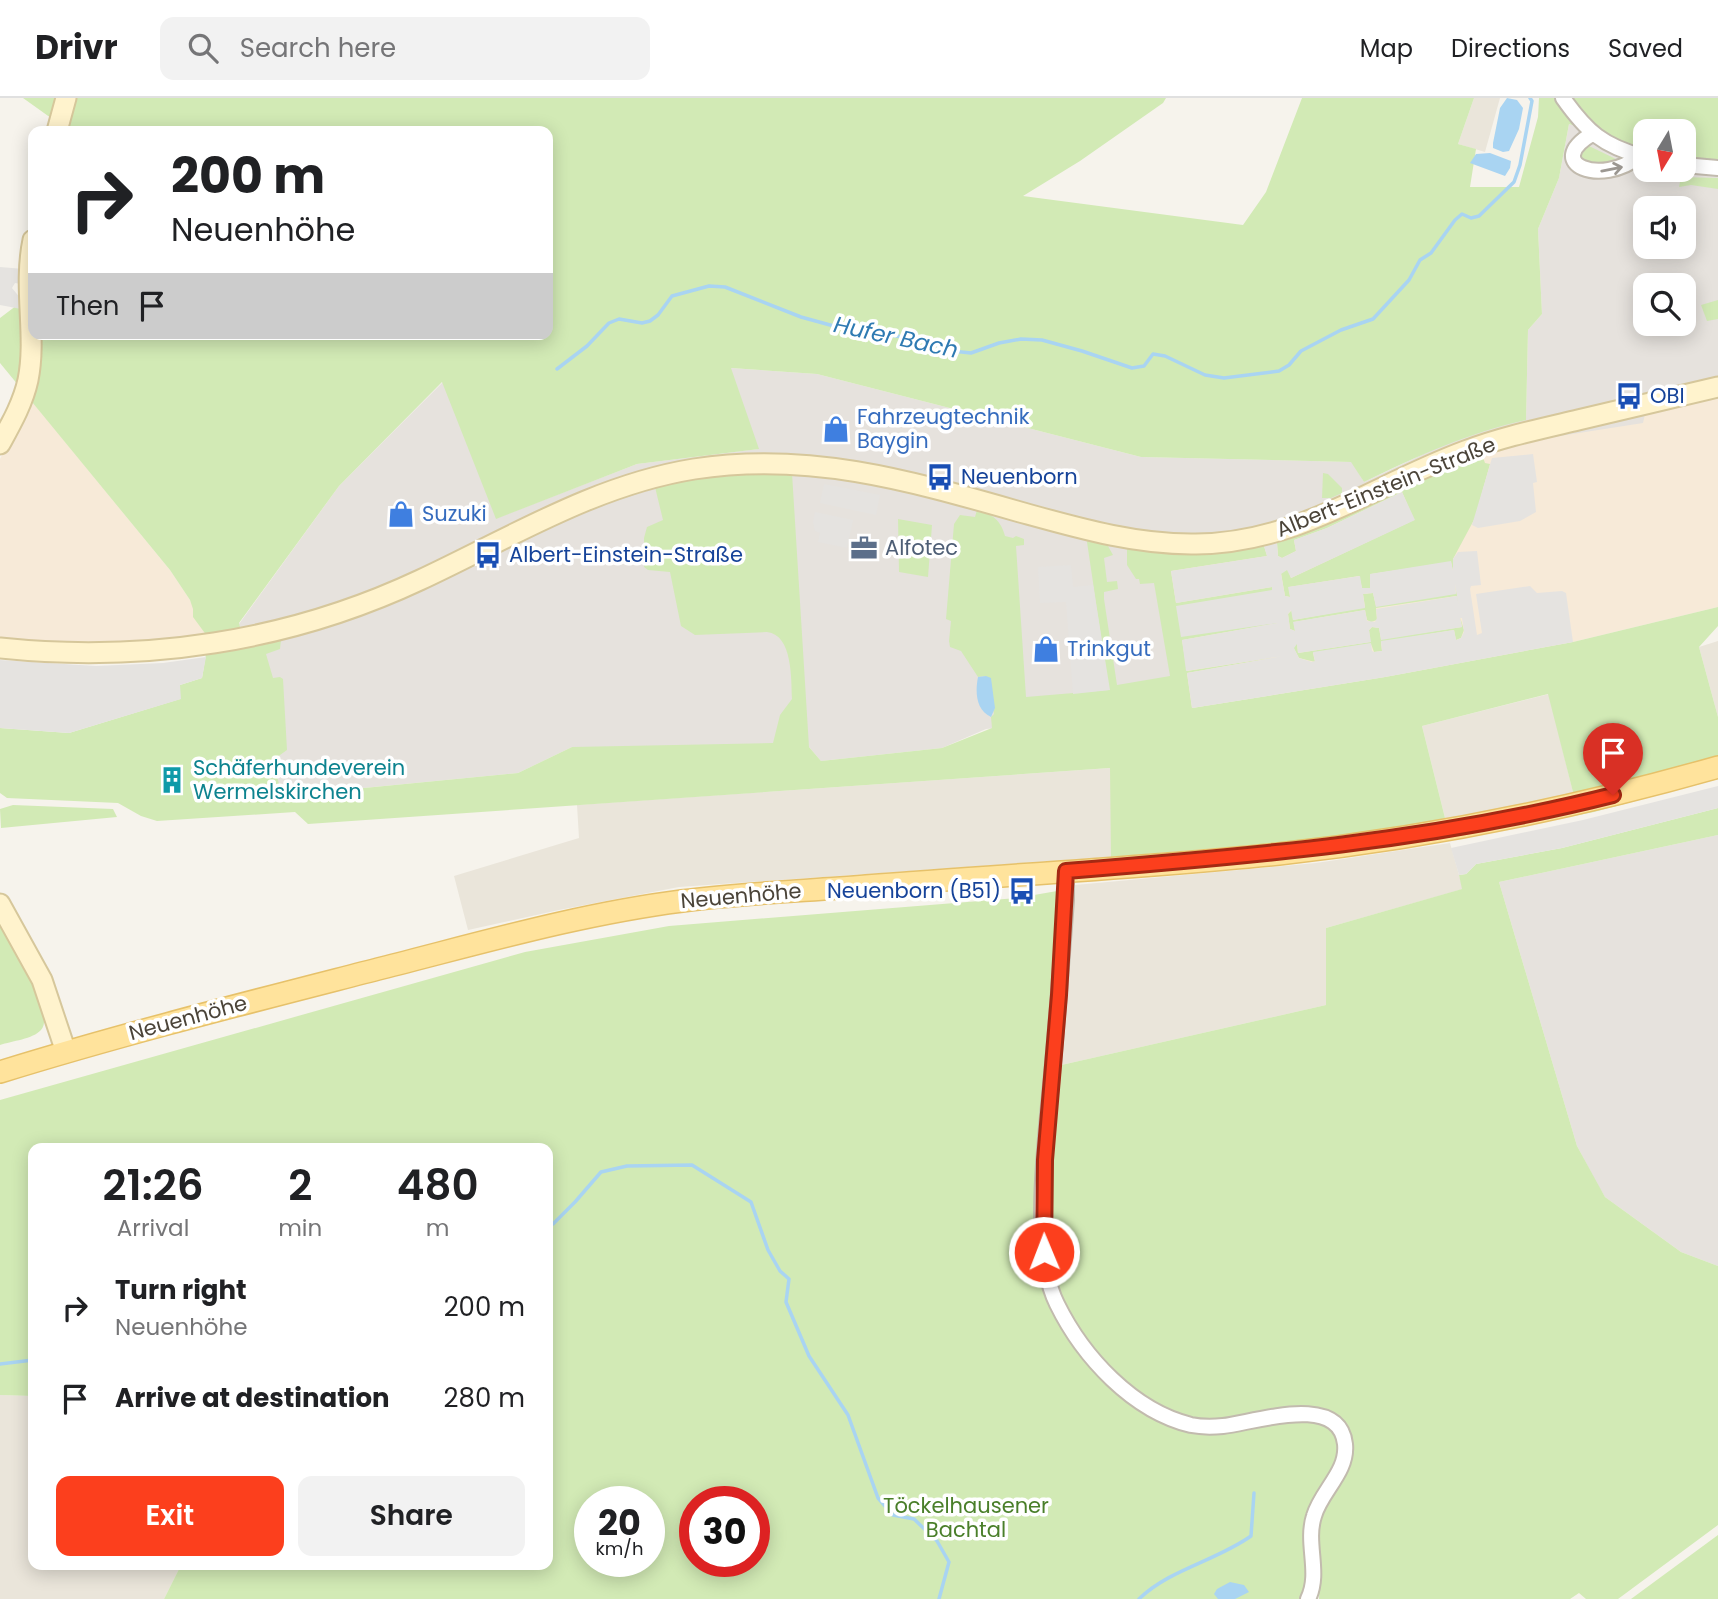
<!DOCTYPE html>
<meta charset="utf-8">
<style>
:root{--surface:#fff;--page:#f2f2f2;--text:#202124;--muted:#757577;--line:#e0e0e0;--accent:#fc3f1d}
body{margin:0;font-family:Poppins,sans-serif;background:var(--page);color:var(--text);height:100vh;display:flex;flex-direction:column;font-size:26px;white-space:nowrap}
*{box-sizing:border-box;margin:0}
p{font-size:23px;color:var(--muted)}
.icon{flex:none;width:38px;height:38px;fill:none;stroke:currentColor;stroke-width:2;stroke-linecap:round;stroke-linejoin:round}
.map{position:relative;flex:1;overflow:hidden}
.sheet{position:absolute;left:28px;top:1045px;width:525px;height:427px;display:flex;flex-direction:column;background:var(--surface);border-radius:14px;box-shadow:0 4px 18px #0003}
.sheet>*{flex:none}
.guide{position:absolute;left:28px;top:28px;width:525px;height:214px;border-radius:14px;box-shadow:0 4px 18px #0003;background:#fff;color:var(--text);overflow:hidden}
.needle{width:46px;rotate:190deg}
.buttons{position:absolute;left:1633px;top:21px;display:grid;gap:14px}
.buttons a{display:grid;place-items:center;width:63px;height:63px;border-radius:14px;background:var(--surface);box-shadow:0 4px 18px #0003;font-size:35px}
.speed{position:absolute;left:574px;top:1388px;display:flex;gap:14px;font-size:35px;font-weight:700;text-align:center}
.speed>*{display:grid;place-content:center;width:91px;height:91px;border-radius:50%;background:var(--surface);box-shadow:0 4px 18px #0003;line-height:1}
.speed small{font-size:18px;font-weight:400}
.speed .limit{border:10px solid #d22;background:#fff;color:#111}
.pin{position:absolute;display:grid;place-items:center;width:60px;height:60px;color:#fff;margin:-72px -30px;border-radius:50% 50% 50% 0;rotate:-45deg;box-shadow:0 0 7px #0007}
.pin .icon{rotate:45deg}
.me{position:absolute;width:77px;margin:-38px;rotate:359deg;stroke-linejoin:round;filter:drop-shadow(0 0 5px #0008)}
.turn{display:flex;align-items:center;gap:24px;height:147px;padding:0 28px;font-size:32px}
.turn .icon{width:91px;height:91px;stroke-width:2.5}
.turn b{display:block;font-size:49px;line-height:60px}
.then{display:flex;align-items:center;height:66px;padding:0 28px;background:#0003;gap:14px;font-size:26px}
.eta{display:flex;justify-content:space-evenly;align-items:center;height:119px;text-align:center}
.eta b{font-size:42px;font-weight:600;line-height:49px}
.primary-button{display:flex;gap:14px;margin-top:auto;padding:14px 28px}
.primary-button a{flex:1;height:80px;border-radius:14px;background:var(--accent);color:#fff;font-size:28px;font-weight:600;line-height:80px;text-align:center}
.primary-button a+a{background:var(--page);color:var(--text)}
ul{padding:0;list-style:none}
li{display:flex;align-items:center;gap:21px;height:91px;padding:0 28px}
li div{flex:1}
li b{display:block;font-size:26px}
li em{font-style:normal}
header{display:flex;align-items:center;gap:42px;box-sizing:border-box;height:98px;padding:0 35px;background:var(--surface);border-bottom:2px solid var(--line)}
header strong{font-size:33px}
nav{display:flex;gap:38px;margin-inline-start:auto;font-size:24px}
.search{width:490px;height:63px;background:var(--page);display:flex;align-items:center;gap:18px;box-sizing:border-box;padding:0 24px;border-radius:14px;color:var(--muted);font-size:26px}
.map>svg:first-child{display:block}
.residential{fill:#eae5da}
.commercial{fill:#f7ead8}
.industrial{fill:#e6e2dd;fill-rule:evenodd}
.green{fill:#d2eab5;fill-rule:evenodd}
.parking{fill:#e5e3e0;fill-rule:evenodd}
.water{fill:#a9d4f2}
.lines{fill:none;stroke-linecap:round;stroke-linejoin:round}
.stream{stroke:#a9d4f2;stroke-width:3.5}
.street-casing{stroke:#c2bbae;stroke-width:18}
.secondary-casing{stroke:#d6c79b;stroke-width:23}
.primary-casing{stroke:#e6c16a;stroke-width:24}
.street{stroke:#fff;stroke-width:14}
.secondary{stroke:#fff3cd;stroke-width:19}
.primary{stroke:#ffe39c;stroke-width:21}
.oneway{stroke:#9c9892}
.route-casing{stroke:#a42913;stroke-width:18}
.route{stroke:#fc3f1d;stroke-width:12}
.labels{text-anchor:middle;stroke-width:7;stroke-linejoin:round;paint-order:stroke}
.transit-label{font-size:21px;fill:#164399;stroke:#fff;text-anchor:start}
.shop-label{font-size:21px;fill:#366cbe;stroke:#fff;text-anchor:start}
.street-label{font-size:21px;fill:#4b4439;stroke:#fff}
.service-label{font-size:21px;fill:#4e5e75;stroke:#fff;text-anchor:start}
.culture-label{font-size:21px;fill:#0d838f;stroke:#fff;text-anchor:start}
.park-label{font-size:21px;fill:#4a7f2a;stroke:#fff}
.water-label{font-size:23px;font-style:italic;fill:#2e7ab2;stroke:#fff}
</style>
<header>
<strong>Drivr</strong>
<div class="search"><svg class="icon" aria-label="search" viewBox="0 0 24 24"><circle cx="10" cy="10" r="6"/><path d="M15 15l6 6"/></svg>Search here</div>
<nav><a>Map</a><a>Directions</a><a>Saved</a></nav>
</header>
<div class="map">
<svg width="1718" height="1501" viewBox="0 0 1718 1501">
<rect width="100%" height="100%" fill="#f6f3ec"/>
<path class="residential" d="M1474,0h26l-15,54 -27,-8z
M1718,543v76l-19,-70z
M1549,596l25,102 -128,26 -24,-96z
M1111,670v89l-432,30 -120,23 -91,20 -14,-54 125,-38 -2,-33z
M1450,745l13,46 -137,39v77l-269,61 10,-126 8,-55 241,-22z
M0,1297l33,1v168l148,1 -17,34h-164z"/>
<path class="commercial" d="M1718,300v209l-145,35 -188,35 -200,32 -24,-156 103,-7 13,-3 73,-28 91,-45 41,-15 52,-15 109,-21 2,-5z
M30,301l140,171 20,30 17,36 -44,6 -96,2 -67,-5v-180z"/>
<path class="industrial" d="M1569,26l76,25v21h39v-12l34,4v236l-73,16 -2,9 -109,17 -52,15 -41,15 -107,52 -57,21 -52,10 -63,1 23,155 -199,20 -44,19 -121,13 -12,-14h-237l-54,26 -237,23 -42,-172 100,-138 104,-104 54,136 140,-54 121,-15 -28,-81 87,6 324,83 211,5 12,20 83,-39 52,-17 27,-7 2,-89 14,-16 -4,-85 21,-51zM1645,110h39v39h-39zM1645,187h39v39h-39z
M1718,737v431l-37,-14 -76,-55 -6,-10 -22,-41 -78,-264z"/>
<path class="green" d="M23,0h1143l-3,5 -83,58 -57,35 220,29 23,-33 36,-94h172l-16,46 18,5 -6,38h49l19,-70 1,-19h179v64l-34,-4v-27h-39v18l-76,-25 -10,54 -21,51 4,85 -14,16 -2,90c-58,13 -109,36 -162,62l-13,-20 -210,-5 -324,-83 -86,-6 28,81 -122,15 -141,55 -54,-137 -103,104 -100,137 2,8 -34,5 -14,-19v-8l-3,-9 -20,-30 -170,-207v-45l33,-25v41h515v-203h-500l3,-13z
M1589,48l31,15 -31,3 -8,-8 4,-9z
M1681,79l37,1v11l-27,-4 -12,2z
M1718,202v19l-11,2 -6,-16z
M1482,357l3,8 5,1 -15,54 -22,41 2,9 -2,3 -2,-9 -80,12 -1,14h-8l-3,-12 -70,11 1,10 -5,-1 -4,-23 7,-4 3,9 123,-58 -12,-28 -75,36 -33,12 2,11 -14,7 -4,-2 -1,-13c72,-22 135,-63 205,-88z
M772,375h20l17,274 12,14 121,-13 50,-20 -1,-11 3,-3 -8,-38 -8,1 -17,-26 -11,-4 -1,-6 2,-20 -5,-2 8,-95 6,-9 15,2 2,-7c15,4 24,10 28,26l8,2 3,-2 8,3v6l-8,1 10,151 83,-7 -22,-148 1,-2 20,6 5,9 -9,3 3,24 10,-1 1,8 -14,3v7l13,86 53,-9 -16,-93 -14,1 -1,-5h-3l-9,-14v-16c47,7 91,6 137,-3l3,10 -96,15 5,32 96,-16 6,36 -96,17 5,31 97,-15 -97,17 5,35 193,-31 188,-35 145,-35v19l-19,21 19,70v41l-144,38 -26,-102 -126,32 24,96 -126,17 -209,18 -1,-89 -802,56 -13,-12 -138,9 -16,-5 -23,-13 -111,-5 -7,-5v-65l69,5 111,-34v-14l22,-7 4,-24 75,-14 -1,9 -14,5 7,24 7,-1 3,2 4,71 -14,10 9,36 236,-23 54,-26 201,-4 7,-28 12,-16c-1,-20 1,-64 -25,-67l-72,3 -14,-9 -11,-54 -22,-2 -4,-3v-29l3,-11 16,-7 -8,-33 47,-9z
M1323,375l5,1 14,14v5l-11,5h-9z
M898,421l34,6 -4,52 -29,-5z
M1455,486l4,22 -3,-10 -80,12 1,12 -6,2 -4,-2 -2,-10 -71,12 1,9 -5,-2 -2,-15 4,-4 1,10 72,-13 -2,-13 10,-1 3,13 80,-13z
M1460,519l4,13 -3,8 -5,2 -2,-10 -73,12 1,9 -8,1 -3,-8 -58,9 2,9 -16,-4 -6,-11 4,-4 1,10 72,-11 -1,-12 3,-3 7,1 2,11 81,-12z
M1718,677v4l-124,33 -113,22z
M13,707l100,4 4,8 -116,11 -1,-19z
M1718,710v27l-219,47 78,264 28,51 76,55 37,14v259l-100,74h-32l-7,-6 -9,6h-251c1,-19 -5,-38 -3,-56 2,-33 19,-58 34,-87 6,-17 -5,-28 -17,-39l-111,5 -36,-4 -34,-15 -40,-31 -38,-48 -19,-38 -7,-39 2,-108 7,-73 269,-61v-77l136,-39 -3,-14 7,-1 10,-10 86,-16z
M1057,793l-3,108 -16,194 26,133 103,96c30,-1 138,-11 159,3 9,6 15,17 22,25l-22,38 -20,103 -6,8h-1136l17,-34 367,-1v-416h-515v248l-33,-1v-295l525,-148 144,-26 348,-28zM590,1404h59v59h-59zM695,1404h59v59h-59z
M0,817c10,20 57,98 41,115 -8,9 -29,11 -41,15z
M1718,1437v64h-87z"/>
<path class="parking" d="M0,169l24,2 -3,15 -6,-1 -3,5 9,11v10l-21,-4z
M1533,356l4,28 -4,1 3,29 -16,9 -42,7 -6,-3 20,-67z
M824,386l56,11 -4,20 -56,-12z
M1402,394l13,28 -124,58 -4,-8 -6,4 4,22 5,1 -2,-10 72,-11 2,12h8v-14l81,-13 2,10v-12l5,-7 19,-1 4,34 -10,1 -1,3 7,46 5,-2 -6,-39 54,-8 7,7 25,-2 4,2 7,49 -188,35 -193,31 -5,-35 96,-17 -97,15 -4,-31 96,-17 -97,14 -5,-31 96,-16v-3l-96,16 -5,-32 96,-15 -3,-10 13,-3 1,13 4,2 14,-7 -2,-11 33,-12zM1455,486l4,22 -2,-10 -81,13 1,9 -2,4 -8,-1 -2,-11 -72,12 2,9 -5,-2 -2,-15 3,-4 2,10 72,-12 -2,-14 10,-1 3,14 80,-13zM1460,520h2l2,14 -3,6 -5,2 -2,-10 -73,11 1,10 -8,1 -2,-1 -1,-8 -58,9 2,9 -3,1 -13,-4 -5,-10 3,-4 1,9 73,-11 -2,-12 3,-3 7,1 2,12 81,-13z
M815,414l38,8 -6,28 -29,-6 2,-9 -5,-2 -2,-9z
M1071,467l2,22 20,-2 17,105 -37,4 -7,-92 -26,1 -2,-36z
M206,559l-4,21 -22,7 1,14 -112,34 -69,-5v-68l96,6 67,-3z
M1718,688v22l-156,40 -86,16 -10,10 -7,1 -8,-27 132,-28z"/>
<path class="water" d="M1507,0l10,2 6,8 -4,21 -10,22 -6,1 -10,-4v-5l7,-35z
M1490,55l21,8 -1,7 -5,8 -35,-13 6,-9z
M986,578l5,2 4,30 -4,9c-15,-7 -16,-24 -13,-40z
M1230,1484l14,3 5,7 -14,7h-17l-4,-5 3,-5z"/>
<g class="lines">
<path class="stream" d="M557,271l30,-23 22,-23 10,-4 23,4 8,-2 8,-6 14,-19 37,-10 16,1 76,30 40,11 83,12 28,11 19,2 28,-10 22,-4 21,1 40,11 50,17 12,-2 9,-12 12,2 40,19 19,3 55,-7 10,-6 12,-14 40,-21 32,-11 36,-39 11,-20 11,-7 24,-33 7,-6 9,4 8,-2 35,-34 6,-17 12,-64 -2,-3
M548,1127l5,-1 22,-22 26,-30 26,-6 65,-1 59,37 17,48 12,21 9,8 -3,23 23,54 39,59 30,83 15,17 21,4 23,22 12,21 -10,37
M0,1266l33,-4
M1139,1501c31,-30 77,-38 112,-63l3,-43"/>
<defs>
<path id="street" d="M1563,0c24,34 40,48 81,59
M1592,36c-50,30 10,53 47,22
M1684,67l34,3
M1066,773v29c-4,54 -8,109 -13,163 -5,63 -24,186 4,241 26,53 76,107 134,121 10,2 21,2 32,1 30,-3 116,-34 122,18 3,28 -24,47 -31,72 -9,28 7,56 -6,83"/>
<path id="secondary" d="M57,33l9,-33
M0,346c11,-20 23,-41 28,-64 9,-44 -5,-92 5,-140
M0,550c144,15 288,-6 420,-68 90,-42 175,-95 274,-111 115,-18 217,12 326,43 58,16 116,33 176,32 103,-1 177,-59 269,-93 37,-14 75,-22 113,-31 47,-11 93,-22 140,-33
M0,806l42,76 24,72"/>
<path id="primary" d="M0,974c126,-39 254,-71 382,-104 99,-25 198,-54 300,-67 61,-8 123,-10 184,-15 138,-11 276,-18 413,-32 148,-16 295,-46 439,-87"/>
</defs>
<use href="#street" class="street-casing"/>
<use href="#secondary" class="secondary-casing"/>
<use href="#primary" class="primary-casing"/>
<use href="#street" class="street"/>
<use href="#secondary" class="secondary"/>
<use href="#primary" class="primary"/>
</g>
<defs><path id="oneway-shaft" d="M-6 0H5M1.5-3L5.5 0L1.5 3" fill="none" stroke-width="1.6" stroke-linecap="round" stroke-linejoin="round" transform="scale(1.75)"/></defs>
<use class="oneway" href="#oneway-shaft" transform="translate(1612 71) rotate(-11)"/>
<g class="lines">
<defs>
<path id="route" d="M1044,1154l1,-92 14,-165 7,-124c186,-15 365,-30 547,-76"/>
</defs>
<use href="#route" class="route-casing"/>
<use href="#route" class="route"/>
</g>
<defs>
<symbol id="bus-bare" viewBox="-9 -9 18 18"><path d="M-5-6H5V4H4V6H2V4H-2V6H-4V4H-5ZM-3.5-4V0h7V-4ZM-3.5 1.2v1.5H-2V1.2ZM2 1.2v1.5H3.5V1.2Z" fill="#1a4fb4" stroke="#fff" stroke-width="2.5" paint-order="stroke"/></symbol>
<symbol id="shop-bare" viewBox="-9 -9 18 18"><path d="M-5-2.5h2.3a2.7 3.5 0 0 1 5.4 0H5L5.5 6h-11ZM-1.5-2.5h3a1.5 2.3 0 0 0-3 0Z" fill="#3f7fe0" stroke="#fff" stroke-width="2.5" paint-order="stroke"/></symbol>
<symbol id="office-bare" viewBox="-9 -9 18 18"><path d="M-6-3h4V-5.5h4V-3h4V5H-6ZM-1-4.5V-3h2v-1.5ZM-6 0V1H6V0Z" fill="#5c6f8a" stroke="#fff" stroke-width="2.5" paint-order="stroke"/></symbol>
<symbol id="building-bare" viewBox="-9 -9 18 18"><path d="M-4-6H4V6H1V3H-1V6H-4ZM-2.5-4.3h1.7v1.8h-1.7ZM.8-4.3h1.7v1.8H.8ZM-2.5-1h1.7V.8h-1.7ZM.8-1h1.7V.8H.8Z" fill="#0f9aa8" stroke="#fff" stroke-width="2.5" paint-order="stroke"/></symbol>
</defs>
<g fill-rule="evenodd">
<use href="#bus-bare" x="1610" y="279" width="38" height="38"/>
<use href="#shop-bare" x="817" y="312" width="38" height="38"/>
<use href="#bus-bare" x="921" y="360" width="38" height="38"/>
<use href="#shop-bare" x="382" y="397" width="38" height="38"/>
<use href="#office-bare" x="845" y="431" width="38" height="38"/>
<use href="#bus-bare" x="469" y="438" width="38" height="38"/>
<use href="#shop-bare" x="1027" y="532" width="38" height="38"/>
<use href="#building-bare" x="153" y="663" width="38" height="38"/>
<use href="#bus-bare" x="1003" y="774" width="38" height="38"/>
</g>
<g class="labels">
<g class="transit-label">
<text x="1650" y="305">OBI</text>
<text x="961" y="386">Neuenborn</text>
<text x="509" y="464">Albert-Einstein-Straße</text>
<text x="1001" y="800" text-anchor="end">Neuenborn (B51)</text>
</g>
<g class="shop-label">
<text x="857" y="326">Fahrzeugtechnik<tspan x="857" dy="24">Baygin</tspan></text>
<text x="422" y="423">Suzuki</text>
<text x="1067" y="558">Trinkgut</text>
</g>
<g class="street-label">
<text transform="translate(1386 389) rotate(-22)" y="7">Albert-Einstein-Straße</text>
<text transform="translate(741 798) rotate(-5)" y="7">Neuenhöhe</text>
<text transform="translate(188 920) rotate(-15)" y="7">Neuenhöhe</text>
</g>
<g class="service-label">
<text x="885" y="457">Alfotec</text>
</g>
<g class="culture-label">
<text x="193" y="677">Schäferhundeverein<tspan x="193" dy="24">Wermelskirchen</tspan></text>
</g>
<g class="park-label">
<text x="966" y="1415">Töckelhausener<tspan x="966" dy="24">Bachtal</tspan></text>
</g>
<g class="water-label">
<text transform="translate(896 239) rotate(12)" y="8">Hufer Bach</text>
</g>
</g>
</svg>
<div class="buttons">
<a><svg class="needle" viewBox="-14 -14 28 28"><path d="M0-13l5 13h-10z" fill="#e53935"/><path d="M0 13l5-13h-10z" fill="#757577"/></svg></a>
<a><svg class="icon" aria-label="sound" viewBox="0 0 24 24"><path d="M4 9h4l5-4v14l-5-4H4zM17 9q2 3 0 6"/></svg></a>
<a><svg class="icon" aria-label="search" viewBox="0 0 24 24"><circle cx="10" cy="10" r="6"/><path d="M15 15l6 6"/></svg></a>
</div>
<div class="speed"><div>20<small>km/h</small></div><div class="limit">30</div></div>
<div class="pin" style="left:1613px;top:697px;background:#d93025"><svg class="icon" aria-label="arrive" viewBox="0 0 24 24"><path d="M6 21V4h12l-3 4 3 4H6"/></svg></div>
<svg class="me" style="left:1044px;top:1154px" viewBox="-20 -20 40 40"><circle r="17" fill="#fc3f1d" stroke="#fff" stroke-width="3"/><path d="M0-11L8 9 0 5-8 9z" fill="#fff"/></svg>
<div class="guide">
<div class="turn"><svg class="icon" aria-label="right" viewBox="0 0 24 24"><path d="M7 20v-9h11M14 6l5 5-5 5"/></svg><div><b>200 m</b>Neuenhöhe</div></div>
<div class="then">Then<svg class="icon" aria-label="arrive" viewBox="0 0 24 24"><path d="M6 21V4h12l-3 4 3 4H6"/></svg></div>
</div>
<section class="sheet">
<div class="eta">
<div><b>21:26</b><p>Arrival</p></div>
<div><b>2</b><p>min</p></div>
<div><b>480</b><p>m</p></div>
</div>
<ul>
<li><svg class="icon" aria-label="right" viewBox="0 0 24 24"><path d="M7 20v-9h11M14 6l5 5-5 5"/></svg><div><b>Turn right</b><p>Neuenhöhe</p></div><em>200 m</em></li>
<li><svg class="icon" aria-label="arrive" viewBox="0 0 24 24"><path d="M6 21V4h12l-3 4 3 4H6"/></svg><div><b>Arrive at destination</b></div><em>280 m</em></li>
</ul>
<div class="primary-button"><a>Exit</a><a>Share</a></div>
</section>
</div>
